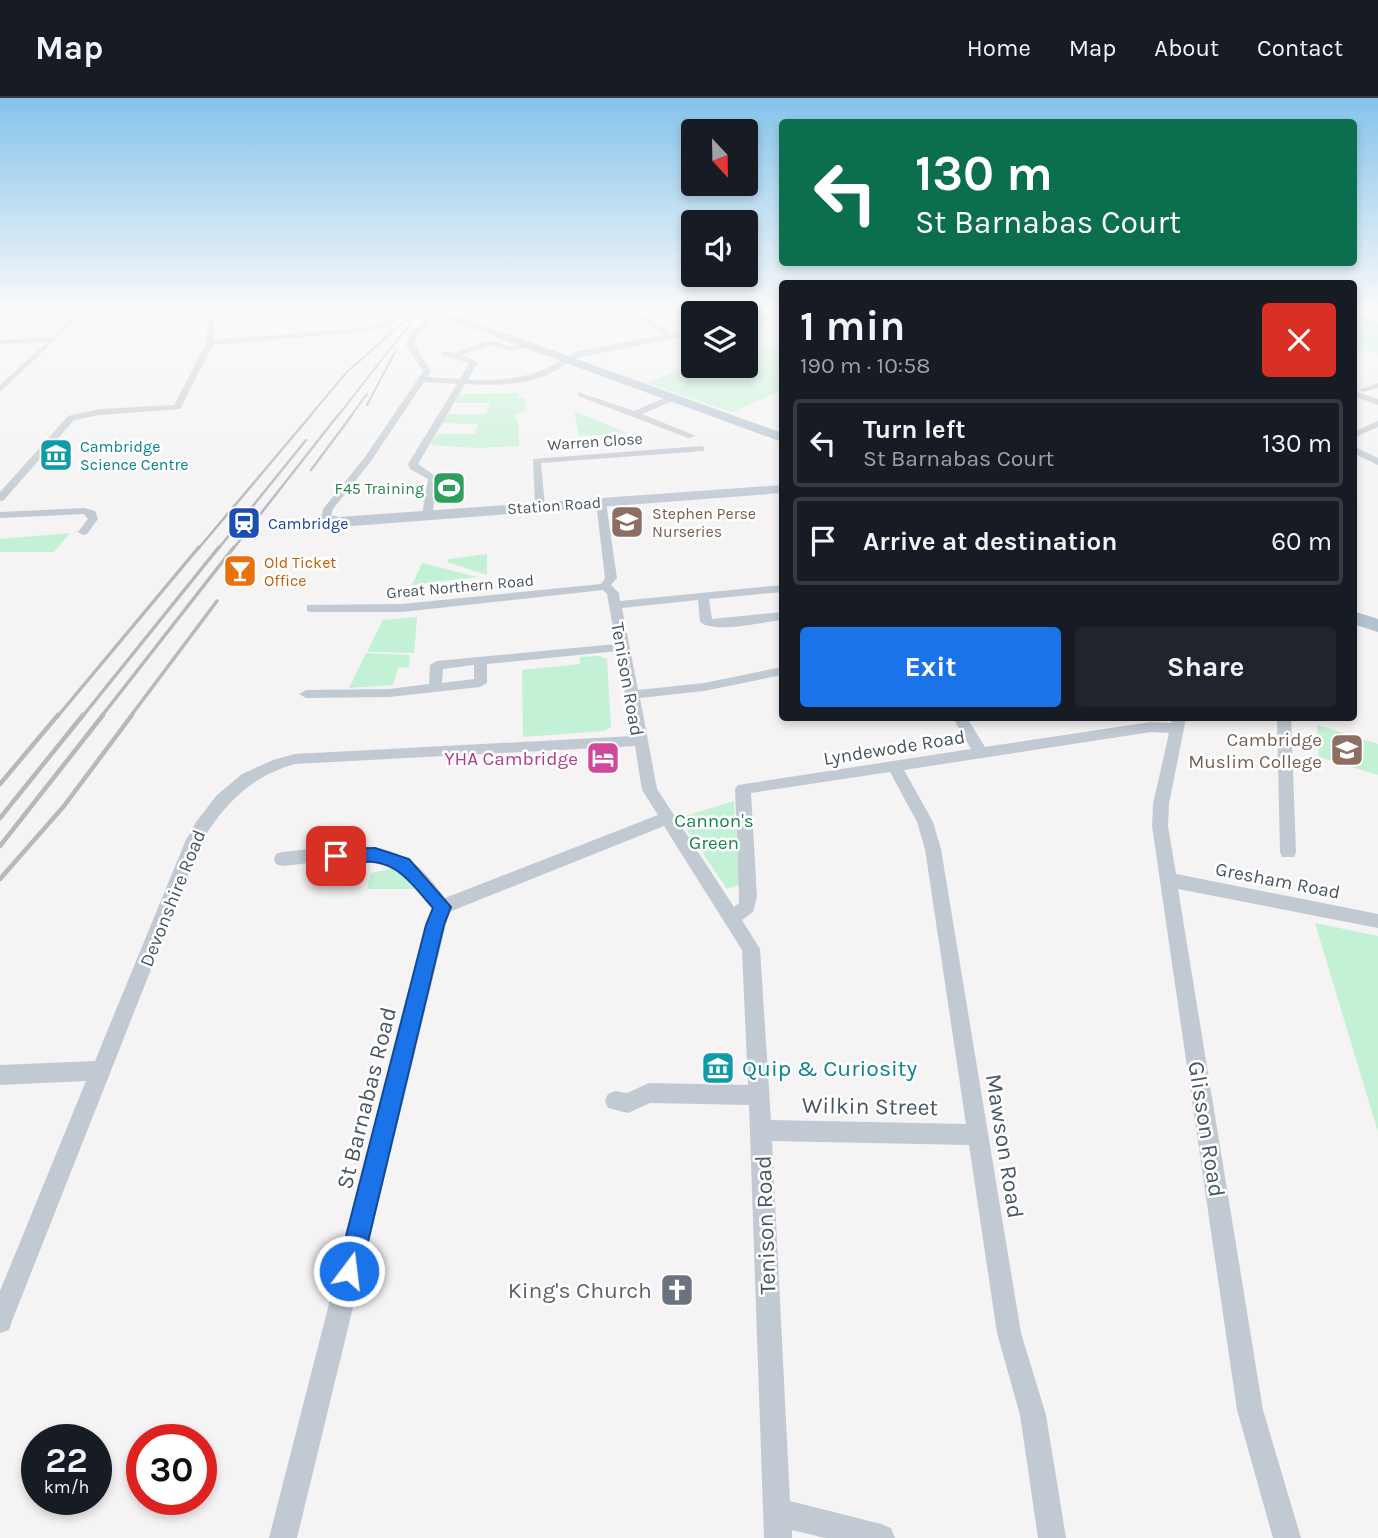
<!DOCTYPE html>
<meta charset="utf-8">
<style>
:root{--surface:#171b24;--page:#20242c;--text:#f1f3f6;--muted:#9ea1a6;--line:#363941;--accent:#1a73e8}
body{margin:0;font-family:Karla,sans-serif;background:var(--page);color:var(--text);height:100vh;display:flex;flex-direction:column;font-size:26px;white-space:nowrap}
*{box-sizing:border-box;margin:0}
p{font-size:23px;color:var(--muted)}
.icon{flex:none;width:38px;height:38px;fill:none;stroke:currentColor;stroke-width:2;stroke-linecap:round;stroke-linejoin:round}
.map{position:relative;flex:1;overflow:hidden}
.details{position:absolute;left:779px;top:182px;width:578px;height:441px;display:flex;flex-direction:column;background:var(--surface);border-radius:7px;box-shadow:0 4px 10px #0003}
.details>*{flex:none}
.hud{position:absolute;left:779px;top:21px;width:578px;height:147px;border-radius:7px;box-shadow:0 4px 10px #0003;background:#0b6e4f;color:#fff;overflow:hidden}
.needle{width:46px;rotate:158deg}
.buttons{position:absolute;left:681px;top:21px;display:grid;gap:14px}
.buttons a{display:grid;place-items:center;width:77px;height:77px;border-radius:7px;background:var(--surface);box-shadow:0 4px 10px #0003;font-size:35px}
.speed{position:absolute;left:21px;top:1326px;display:flex;gap:14px;font-size:35px;font-weight:700;text-align:center}
.speed>*{display:grid;place-content:center;width:91px;height:91px;border-radius:50%;background:var(--surface);box-shadow:0 4px 10px #0003;line-height:1}
.speed small{font-size:18px;font-weight:400}
.speed .limit{border:10px solid #d22;background:#fff;color:#111}
.pin{position:absolute;display:grid;place-items:center;width:60px;height:60px;color:#fff;margin:-30px;border-radius:14px;box-shadow:0 4px 10px #0006}
.me{position:absolute;width:77px;margin:-38px;rotate:15deg;stroke-linejoin:round;filter:drop-shadow(0 0 5px #0008)}
.turn{display:flex;align-items:center;gap:24px;height:147px;padding:0 21px;font-size:32px}
.turn .icon{width:91px;height:91px;stroke-width:2.5}
.turn b{display:block;font-size:49px;line-height:60px}
.round{display:grid;place-items:center;flex:none;width:74px;height:74px;border-radius:7px;background:var(--page)}
.headline{display:flex;align-items:center;justify-content:space-between;height:119px;padding:0 21px}
h1{font-size:42px;font-weight:700;line-height:52px}
.button{display:flex;gap:14px;margin-top:auto;padding:14px 21px}
.button a{flex:1;height:80px;border-radius:7px;background:var(--accent);color:#fff;font-size:28px;font-weight:700;line-height:80px;text-align:center}
.button a+a{background:var(--page);color:var(--text)}
ul{padding:0;list-style:none}
li{display:flex;align-items:center;gap:21px;height:88px;margin:0 14px 10px;padding:0 7px;border:4px solid var(--line);border-radius:7px}
li div{flex:1}
li b{display:block;font-size:26px}
li em{font-style:normal}
header{display:flex;align-items:center;gap:42px;box-sizing:border-box;height:98px;padding:0 35px;background:var(--surface);border-bottom:2px solid var(--line)}
header strong{font-size:33px}
nav{display:flex;gap:38px;margin-inline-start:auto;font-size:24px}
.map>svg:first-child{display:block}
.green{fill:#c3f1d5}
.lines{fill:none;stroke-linecap:round;stroke-linejoin:round}
.stream{stroke:#90daee;stroke-width:2}
.street{fill:#c1cad2;fill-rule:evenodd}
.secondary{fill:#c1cbd6;fill-rule:evenodd}
.primary{fill:#b3c2d1;fill-rule:evenodd}
.rail-far3{stroke:#b5b8bd;stroke-width:2}
.rail-far2{stroke:#b5b8bd;stroke-width:2.5}
.rail-far1{stroke:#b5b8bd;stroke-width:3.5}
.rail{stroke:#b5b8bd;stroke-width:4.5}
.primary-bridge{stroke:#b3c2d1;stroke-width:13}
.route{fill:#1a73e8;stroke:#114b97;stroke-width:2}
.labels{text-anchor:middle;stroke-width:5;stroke-linejoin:round;paint-order:stroke}
.far-street-label{font-size:16px;fill:#4a5661;stroke:#fff}
.far-culture-label{font-size:16px;fill:#0d838f;stroke:#fff;text-anchor:start}
.far-leisure-label{font-size:16px;fill:#27864d;stroke:#fff;text-anchor:end}
.far-education-label{font-size:16px;fill:#785e54;stroke:#fff;text-anchor:start}
.far-transit-label{font-size:16px;fill:#164399;stroke:#fff;text-anchor:start}
.far-food-label{font-size:16px;fill:#c56008;stroke:#fff;text-anchor:start}
.street-label{font-size:19px;fill:#4a5661;stroke:#fff}
.education-label{font-size:19px;fill:#785e54;stroke:#fff;text-anchor:end}
.hotel-label{font-size:19px;fill:#b23c85;stroke:#fff;text-anchor:end}
.park-label{font-size:19px;fill:#17864f;stroke:#fff}
.near-culture-label{font-size:23px;fill:#0d838f;stroke:#fff;text-anchor:start}
.near-street-label{font-size:23px;fill:#4a5661;stroke:#fff}
.near-worship-label{font-size:23px;fill:#5b616d;stroke:#fff;text-anchor:end}
</style>
<header>
<strong>Map</strong>
<nav><a>Home</a><a>Map</a><a>About</a><a>Contact</a></nav>
</header>
<div class="map">
<svg width="1378" height="1440" viewBox="0 0 1378 1440">
<rect width="100%" height="100%" fill="#f5f3f3"/>
<path class="green" d="M1353,225l25,7v24l-10,-4 -15,4z
M782,246v46l-50,22 -86,-29 47,-18 53,1v-13z
M518,295l1,5h6l2,11 -13,7 4,4 1,26 -44,2 -45,-3 7,-11h38l3,-10 -36,-1 4,-9h40l4,-11h-36l5,-9z
M574,313l54,22 -49,3z
M70,435l-16,19h-54v-13z
M487,456v21l-40,-13 2,-3z
M422,465l55,14 -65,8z
M417,519l-3,36 -47,-1 16,-32z
M366,555l44,2 -1,12 -11,1 -5,17 -44,3z
M580,559l19,-1 8,3 4,68 -7,4 -81,6 -1,-67 58,-6z
M1317,627l61,19v31l-59,-18z
M734,703l5,84 -12,4 -48,-71z
M391,771l27,16 -3,4h-48l4,-16z
M1315,825l63,13v196z"/>
<g class="lines">
<path class="stream" d="M1353,225l25,6
M1353,241l25,-1"/>
<path class="street" d="M79,213h7l-86,81v-7l47,-43 -47,2v-4l52,-3z
M146,213h25l-24,4 -3,-2z
M208,213h6v29l148,-12 25,-6 12,-11h7l-14,15 -30,6 -149,13 -33,64 -80,6 -26,5 -70,80 -4,1v-9l68,-76 32,-7 74,-4 32,-62z
M435,213h7l-25,25 -3,9 17,26 -4,6 33,2 9,-16 -27,-8v-4l11,2 38,-13 21,7 16,-3 4,2 -21,5 -20,-6 -30,10 17,7 -10,18c35,1 67,-1 96,-22l7,2c-29,26 -70,26 -106,24l-47,80 20,14 -6,37 -5,3 -5,-3 6,-36 -18,-10 -2,-5 49,-80 -33,-2 -53,79 -38,48 -4,12h-8l2,-12 42,-52 58,-86 -17,-26 5,-12z
M628,213h8l41,25 -7,2z
M778,213h4v3z
M1378,285v5l-15,4 -4,-2z
M1353,293l25,8v6l-25,-9z
M578,294l56,19 33,-14h6v4l-31,13 54,22 -8,2 -110,-42z
M1378,323v6l-25,11v-6z
M701,348l3,1v4l-163,12 4,43 -5,3 -5,-3 -2,-47z
M1353,348l25,12v7l-25,-12z
M601,401l5,3 11,76 -6,7 8,8 1,8 162,-16v7l-73,7 3,20 70,-7v8c-20,2 -67,14 -82,2l-2,-22 -76,8 16,82 66,-7 78,-16v8l-78,16 -64,7 17,91 77,118 5,-4v-6l-4,-108 3,-4 233,-36 -18,-31h14l18,29 166,-25 20,1 1,-5h14l-17,86 -1,22 8,48 202,40v14l-200,-39 85,521 38,128h-28l-36,-128 -85,-584 1,-22 16,-71 -18,-1 -247,38 29,52 8,27 80,484 25,82 20,123h-28l-18,-123 -23,-82 -28,-188 -197,-4 18,360 91,23 10,4 4,10h-70l-33,-8v8h-28l-15,-433 -99,-2 -22,10 -20,-5 -3,-7 3,-7 7,-3 12,2 22,-10 99,2 -6,-135 -78,-124 -215,86 -152,626h-28l157,-613 7,-17c-11,-14 -22,-31 -37,-40 -33,-18 -79,-5 -114,-2l-6,-2 -2,-5 2,-5 6,-2c40,-3 94,-16 130,10 13,9 23,23 33,36l213,-83 -16,-25 -7,-44 -340,18c-44,12 -72,41 -94,79l-189,478 -3,9 -9,3v-42l86,-210 -86,4v-20l95,-4 90,-219 11,-20 21,-27 25,-21 31,-14 22,-6 338,-18 -10,-41 2,-3 -7,-41 -131,13v19l-7,4 -91,10 -83,1 -7,-4 7,-4 83,-1 40,-5 1,-19 7,-4 179,-17 -9,-50 -4,-4 -201,22h-91l-4,-1v-6l95,-1 199,-20 4,-6 -9,-76zM474,567v14l-32,4 1,-14zM890,674l27,50 8,27 41,275 -195,-4 -11,-171 -18,-29 11,-8 4,-15 -6,-104z
M85,410l10,3 3,8 -11,15 -4,1 -5,-3 10,-13 -4,-5 -84,4v-6z
M1277,620h14l5,134 -2,5h-12l-2,-5z"/>
<path class="secondary" d="M782,214v6l-36,7v-6z
M693,231v6l-112,22 -14,6 -6,-3 17,-9z
M782,387v8l-443,34 -22,-8 8,-5 14,3z"/>
<path class="primary" d="M438,214h8l336,121v9l-344,-126z
M1353,216l25,7v8l-25,-7z
M1353,513l25,8v13l-25,-8z"/>
<path class="rail-far3" d="M367,307l28,-53
M309,319l38,-45 55,-49
M337,319l83,-106
M350,319l17,-23"/>
<path class="rail-far2" d="M311,372l41,-55
M198,451l113,-134
M218,451l88,-109
M233,451l105,-134"/>
<path class="rail-far1" d="M57,619l142,-170
M82,619l137,-170
M101,619l133,-170
M130,619l87,-116"/>
<path class="rail" d="M0,686l58,-69
M0,720l83,-103
M0,748l103,-131
M0,781l64,-73 68,-91"/>
<path class="primary-bridge" d="M435,213l7,3"/>
</g>
<linearGradient id="sky" x2="0" y2="1"><stop stop-color="#85c3ea"/><stop offset="0.51" stop-color="#fafafa"/><stop offset="1" stop-color="#fafafa" stop-opacity="0"/></linearGradient>
<rect width="1378" height="415" fill="url(#sky)"/>
<path class="route" d="M375,750l34,11 42,48 -7,18 -83,346 -3,8 -9,4 -8,-4 -4,-8 89,-346 7,-17c-17,-19 -32,-43 -59,-46 -13,-2 -39,7 -47,-6l9,-7z"/>
<defs>
<symbol id="museum-square" viewBox="-11 -11 22 22"><rect x="-9" y="-9" width="18" height="18" rx="4" fill="#0f9aa8" stroke="#fff"/><path d="M0-6L6-3V-2H-6V-3ZM-5-1h2V3h-2ZM-1-1h2V3h-2ZM3-1h2V3H3ZM-6 4H6V6H-6Z" fill="#fff"/></symbol>
<symbol id="stadium-square" viewBox="-11 -11 22 22"><rect x="-9" y="-9" width="18" height="18" rx="4" fill="#2e9e5b" stroke="#fff"/><path d="M0-5a6.5 5 0 1 0 0 10a6.5 5 0 1 0 0-10ZM-3.5-1.8h7v3.6h-7Z" fill="#fff"/></symbol>
<symbol id="school-square" viewBox="-11 -11 22 22"><rect x="-9" y="-9" width="18" height="18" rx="4" fill="#8d6e63" stroke="#fff"/><path d="M0-5L7-2L0 1L-7-2ZM-4 1L0 2.5L4 1V4Q0 6-4 4Z" fill="#fff"/></symbol>
<symbol id="station-square" viewBox="-11 -11 22 22"><rect x="-9" y="-9" width="18" height="18" rx="4" fill="#1a4fb4" stroke="#fff"/><path d="M-3-6H3Q5-6 5-4V2Q5 4 3 4L4.5 6H3L1.5 4h-3L-3 6H-4.5L-3 4Q-5 4-5 2V-4Q-5-6-3-6ZM-3.5-4v3h7v-3ZM-3.5 1v1.5H-2V1ZM2 1v1.5H3.5V1Z" fill="#fff"/></symbol>
<symbol id="bar-square" viewBox="-11 -11 22 22"><rect x="-9" y="-9" width="18" height="18" rx="4" fill="#e8710a" stroke="#fff"/><path d="M-6-5H6L.8 .8V4.5H3.5V6h-7V4.5H-.8V.8Z" fill="#fff"/></symbol>
<symbol id="university-square" viewBox="-11 -11 22 22"><rect x="-9" y="-9" width="18" height="18" rx="4" fill="#8d6e63" stroke="#fff"/><path d="M0-5L7-2L0 1L-7-2ZM-4 1L0 2.5L4 1V4Q0 6-4 4Z" fill="#fff"/></symbol>
<symbol id="hotel-square" viewBox="-11 -11 22 22"><rect x="-9" y="-9" width="18" height="18" rx="4" fill="#d1479c" stroke="#fff"/><path d="M-6-4.5h1.5V1H6V5H4.5V3h-9V5H-6ZM-4 0a1.8 1.8 0 1 1 3.6 0ZM.5 0V-2.5h3Q6-2.5 6 0Z" fill="#fff"/></symbol>
<symbol id="church-square" viewBox="-11 -11 22 22"><rect x="-9" y="-9" width="18" height="18" rx="4" fill="#6b7280" stroke="#fff"/><path d="M-1.2-6h2.4v3.5h3.3v2.4h-3.3V6h-2.4V-.1h-3.3v-2.4h3.3Z" fill="#fff"/></symbol>
</defs>
<g fill-rule="evenodd">
<use href="#museum-square" x="37" y="338" width="38" height="38"/>
<use href="#stadium-square" x="430" y="371" width="38" height="38"/>
<use href="#school-square" x="608" y="405" width="38" height="38"/>
<use href="#station-square" x="225" y="406" width="38" height="38"/>
<use href="#bar-square" x="221" y="454" width="38" height="38"/>
<use href="#university-square" x="1328" y="633" width="38" height="38"/>
<use href="#hotel-square" x="584" y="641" width="38" height="38"/>
<use href="#museum-square" x="699" y="951" width="38" height="38"/>
<use href="#church-square" x="658" y="1173" width="38" height="38"/>
</g>
<g class="labels">
<g class="far-street-label">
<text transform="translate(595 343) rotate(-4)" y="6">Warren Close</text>
<text transform="translate(554 407) rotate(-4)" y="6">Station Road</text>
<text transform="translate(460 488) rotate(-5)" y="6">Great Northern Road</text>
</g>
<g class="far-culture-label">
<text x="80" y="354">Cambridge<tspan x="80" dy="18">Science Centre</tspan></text>
</g>
<g class="far-leisure-label">
<text x="424" y="396">F45 Training</text>
</g>
<g class="far-education-label">
<text x="652" y="421">Stephen Perse<tspan x="652" dy="18">Nurseries</tspan></text>
</g>
<g class="far-transit-label">
<text x="268" y="431">Cambridge</text>
</g>
<g class="far-food-label">
<text x="264" y="470">Old Ticket<tspan x="264" dy="18">Office</tspan></text>
</g>
<g class="street-label">
<text transform="translate(628 581) rotate(80)" y="7">Tenison Road</text>
<text transform="translate(894 649) rotate(-9)" y="7">Lyndewode Road</text>
<text transform="translate(1278 782) rotate(11)" y="7">Gresham Road</text>
<text transform="translate(172 800) rotate(-68)" y="7">Devonshire Road</text>
</g>
<g class="education-label">
<text x="1322" y="648">Cambridge<tspan x="1322" dy="22">Muslim College</tspan></text>
</g>
<g class="hotel-label">
<text x="578" y="667">YHA Cambridge</text>
</g>
<g class="park-label">
<text x="714" y="729">Cannon's<tspan x="714" dy="22">Green</tspan></text>
</g>
<g class="near-culture-label">
<text x="742" y="978">Quip &amp; Curiosity</text>
</g>
<g class="near-street-label">
<text transform="translate(366 1000) rotate(-76)" y="8">St Barnabas Road</text>
<text transform="translate(870 1008) rotate(1)" y="8">Wilkin Street</text>
<text transform="translate(1207 1031) rotate(81)" y="8">Glisson Road</text>
<text transform="translate(1005 1048) rotate(81)" y="8">Mawson Road</text>
<text transform="translate(765 1127) rotate(-92)" y="8">Tenison Road</text>
</g>
<g class="near-worship-label">
<text x="652" y="1200">King's Church</text>
</g>
</g>
</svg>
<div class="buttons">
<a><svg class="needle" viewBox="-14 -14 28 28"><path d="M0-13l5 13h-10z" fill="#e53935"/><path d="M0 13l5-13h-10z" fill="#9ea1a6"/></svg></a>
<a><svg class="icon" aria-label="sound" viewBox="0 0 24 24"><path d="M4 9h4l5-4v14l-5-4H4zM17 9q2 3 0 6"/></svg></a>
<a><svg class="icon" aria-label="layers" viewBox="0 0 24 24"><path d="M12 4l9 5-9 5-9-5zM3 14l9 5 9-5"/></svg></a>
</div>
<div class="speed"><div>22<small>km/h</small></div><div class="limit">30</div></div>
<div class="pin" style="left:336px;top:758px;background:#d93025"><svg class="icon" aria-label="arrive" viewBox="0 0 24 24"><path d="M6 21V4h12l-3 4 3 4H6"/></svg></div>
<svg class="me" style="left:349px;top:1173px" viewBox="-20 -20 40 40"><circle r="17" fill="#1a73e8" stroke="#fff" stroke-width="3"/><path d="M0-11L8 9 0 5-8 9z" fill="#fff"/></svg>
<div class="hud">
<div class="turn"><svg class="icon" aria-label="left" viewBox="0 0 24 24"><path d="M17 20v-9H6M10 6l-5 5 5 5"/></svg><div><b>130 m</b>St Barnabas Court</div></div>
</div>
<section class="details">
<div class="headline"><div><h1>1 min</h1><p>190 m · 10:58</p></div><a class="round" style="background:#d93025;color:#fff"><svg class="icon" aria-label="close" viewBox="0 0 24 24"><path d="M6 6l12 12M18 6L6 18"/></svg></a></div>
<ul>
<li><svg class="icon" aria-label="left" viewBox="0 0 24 24"><path d="M17 20v-9H6M10 6l-5 5 5 5"/></svg><div><b>Turn left</b><p>St Barnabas Court</p></div><em>130 m</em></li>
<li><svg class="icon" aria-label="arrive" viewBox="0 0 24 24"><path d="M6 21V4h12l-3 4 3 4H6"/></svg><div><b>Arrive at destination</b></div><em>60 m</em></li>
</ul>
<div class="button"><a>Exit</a><a>Share</a></div>
</section>
</div>
